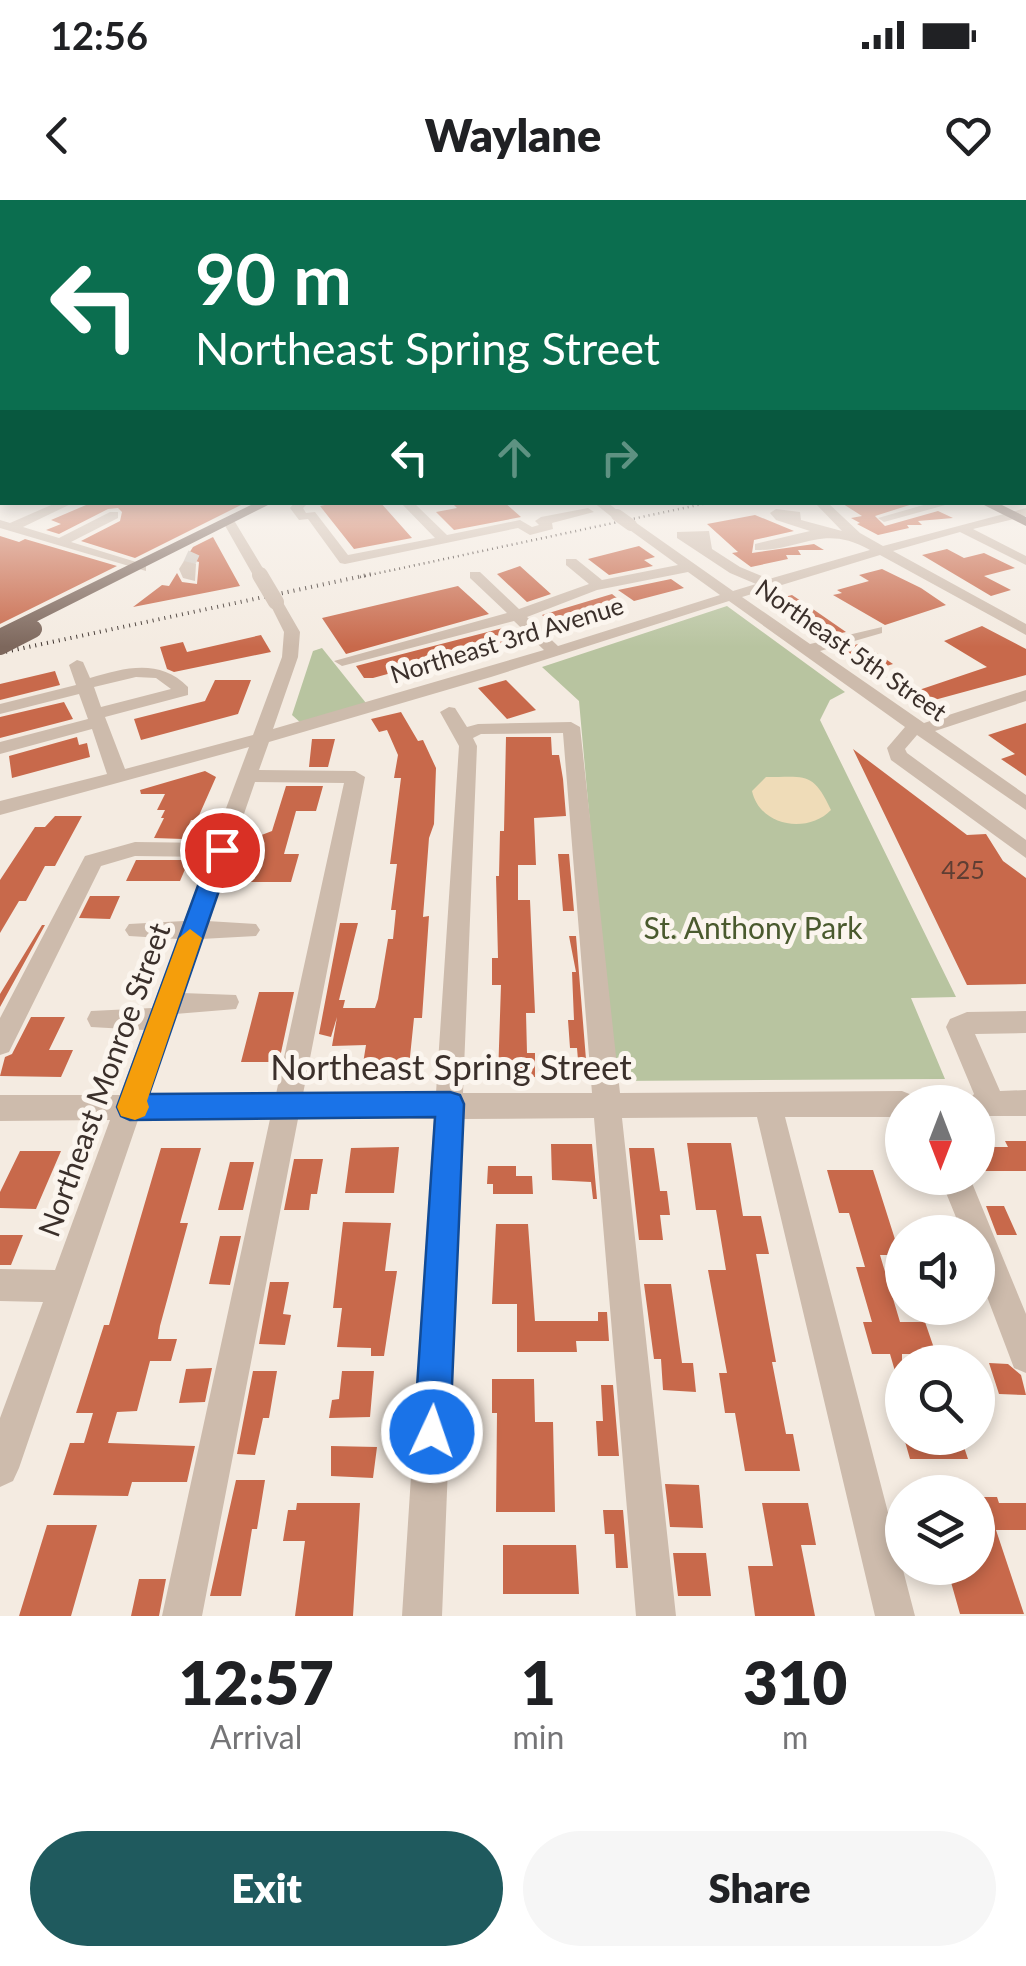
<!DOCTYPE html>
<style>
:root{--surface:#fff;--page:#f6f6f6;--text:#202124;--muted:#757577;--accent:#1f5a5e}
body{margin:0;font-family:Lato,sans-serif;background:var(--page);color:var(--text);height:100vh;display:flex;flex-direction:column;font-size:38px;white-space:nowrap}
*{box-sizing:border-box;margin:0}
p{font-size:32px;color:var(--muted)}
.icon{flex:none;width:55px;height:55px;fill:none;stroke:currentColor;stroke-width:2;stroke-linecap:round;stroke-linejoin:round}
.map{position:relative;height:1416px;overflow:hidden}
.side{display:flex;flex-direction:column;background:var(--surface);flex:1}
.side>*{flex:none}
.top-card{position:absolute;left:0px;top:0px;width:1028px;height:305px;box-shadow:0 5px 15px #0003;background:#0b6e4f;color:#fff;overflow:hidden}
.needle{width:65px;rotate:180deg}
.controls{position:absolute;left:885px;top:885px;display:grid;gap:20px}
.controls a{display:grid;place-items:center;width:110px;height:110px;border-radius:50%;background:var(--surface);box-shadow:0 5px 15px #0003;font-size:50px}
.pin{position:absolute;display:grid;place-items:center;width:85px;height:85px;color:#fff;margin:-42px;border:5px solid #fff;border-radius:50%;box-shadow:0 2px 10px #0007}
.me{position:absolute;width:110px;margin:-55px;rotate:3deg;stroke-linejoin:round;filter:drop-shadow(0 0 8px #0008)}
.turn{display:flex;align-items:center;gap:35px;height:210px;padding:0 30px;font-size:45px}
.turn .icon{width:130px;height:130px;stroke-width:2.5}
.turn b{display:block;font-size:70px;line-height:85px}
.lanes{display:flex;align-items:center;height:95px;padding:0 30px;background:#0003;justify-content:center;gap:50px;direction:ltr}
.lanes .off{opacity:.35}
.eta{display:flex;justify-content:space-evenly;align-items:center;height:170px;text-align:center}
.eta b{font-size:60px;font-weight:800;line-height:70px}
.button{display:flex;gap:20px;margin-top:auto;padding:20px 30px}
.button a{flex:1;height:115px;border-radius:60px;background:var(--accent);color:#fff;font-size:40px;font-weight:800;line-height:115px;text-align:center}
.button a+a{background:var(--page);color:var(--text)}
.status{display:flex;justify-content:space-between;align-items:center;height:70px;padding:0 50px;background:var(--surface);direction:ltr}
.status svg{height:28px;fill:currentColor}
header{display:flex;justify-content:space-between;align-items:center;height:130px;padding:0 30px;background:var(--surface);font-size:45px;font-weight:800}
.map>svg:first-child{display:block}
.green{fill:#b8c4a0}
.sand{fill:#efdcb8}
.building{fill:#c8694b}
.lines{fill:none;stroke-linecap:round;stroke-linejoin:round}
.minor-tunnel{stroke:#cfc6bd;stroke-width:12;stroke-dasharray:12 6;stroke-linecap:butt}
.minor{fill:#cdbbac;fill-rule:evenodd}
.major{fill:#7d675c;fill-rule:evenodd}
.rail-far1{stroke:#3b302b;stroke-width:2.5;stroke-dasharray:1 4;stroke-linecap:butt}
.rail{stroke:#3b302b;stroke-width:4;stroke-dasharray:1 5;stroke-linecap:butt}
.minor-bridge-far1{stroke:#cdbbac;stroke-width:12}
.minor-bridge{stroke:#cdbbac;stroke-width:16}
.major-bridge{stroke:#7d675c;stroke-width:18}
.route{fill:#1a73e8;stroke:#114b97;stroke-width:2.5}
.slow{fill:#f59e0b}
.labels{text-anchor:middle;stroke-width:10;stroke-linejoin:round;paint-order:stroke}
.far-street-label{font-size:25px;fill:#3b302b;stroke:#fbf5ee}
.number-label{font-size:25px;fill:#5e3e33}
.park-label{font-size:30px;fill:#4a5a2e;stroke:#fbf5ee}
.street-label{font-size:30px;fill:#3b302b;stroke:#fbf5ee}
.near-street-label{font-size:35px;fill:#3b302b;stroke:#fbf5ee}
</style>
<div class="status"><b>12:56</b><svg viewBox="0 0 49 12"><path d="M0 12V9h3v3zM5 12V6h3v6zM10 12V3h3v9zM15 12V0h3v12zM26 1h20v11H26zM47 4h2v5h-2z"/></svg></div>
<header><svg class="icon" aria-label="back" viewBox="0 0 24 24"><path d="M15 5l-7 7 7 7"/></svg>Waylane<svg class="icon" aria-label="heart" viewBox="0 0 24 24"><path d="M12 20l-8-8c-3-5 5-10 8-4 3-6 11-1 8 4z"/></svg></header>
<div class="map">
<svg width="1026" height="1416" viewBox="0 0 1026 1416">
<rect width="100%" height="100%" fill="#f4ebe1"/>
<path class="green" d="M727,406l118,86 -15,8 -10,20 136,277 -45,1 34,81 -332,2 -34,-380 -37,-34z
M322,448l44,55 -64,21 -10,-9 21,-64z"/>
<path class="sand" d="M766,577c40,0 47,-6 65,33 -23,24 -71,17 -79,-19z"/>
<path class="building" d="M93,302h154l-112,56 -54,-17 39,-20 2,-9 -4,-4 -10,1 -49,25 -13,-4 15,-6 -10,-4z
M339,302h41l32,36 -58,11 -34,-43z
M451,302h53l17,15 -67,13 -18,-18 21,-4z
M840,302h79l-44,14 10,10 53,-15 15,7 -35,3 4,4h-15l2,3 -31,7 -21,-11 3,-1 -9,-5 11,-2z
M755,315l39,16 -40,9 -2,13 62,-9 10,6h-26l3,5h-15l2,4 -37,8 -19,-14 6,-1 -31,-28z
M0,336l19,6 6,-3 92,27 -117,58z
M213,337l27,49 -107,21 29,-22 7,1 8,-13 5,9 15,2 2,-22 -13,-4 7,-11z
M639,346l16,11 -11,3 9,6 -44,9 -21,-16z
M947,349l17,9 20,-5 31,15 -31,8 27,14 -20,6 -69,-41z
M520,366l31,28 -24,8 -30,-28z
M882,369l39,19 25,17 -61,20 -52,-30 9,-2 -5,-3 32,-9 -10,-6z
M671,379l13,9 -50,13 -16,-11z
M458,386l31,28 -143,40 -24,-36z
M612,394l15,12 -73,20 -12,-11z
M792,395l15,10 39,27 -28,6 -2,-2 4,-3 -48,-33z
M982,426l44,23v26l-99,27 -14,-10 74,-25 -43,-26z
M503,428l10,10 -5,3 -135,37h-9l-8,-12z
M261,435l10,17 -97,20 -7,-3 -7,-22 23,-5 4,10z
M862,443l4,3 27,18 -20,6 -26,-19 -11,-1z
M55,471l5,14 -60,15v-16z
M215,480h36l-13,34 -97,26 -7,-21 71,-18z
M506,480l30,30 -29,9 -29,-31z
M64,502l9,17 -73,19v-21z
M401,512l17,29 5,-1 13,28 -2,56 -5,14 -6,79 6,-1 -7,102h-8l-6,58h-47l5,-31 -34,1 5,-29 -6,20 -12,-3 21,-111h18l-19,77h6l-2,8h32l3,-9 10,-60h5l3,-29h-5l6,-46h-7l11,-86h-7l4,-23 -11,-25 -8,2 -8,-13z
M1026,523v53l-25,-17 14,-5 -27,-19z
M77,537l2,8 8,-2 3,14 -78,21 -3,-22z
M506,537h45l1,18h7l4,24 3,37 -32,2 2,47h-18v35h12l5,113h-9l1,40h8v24h-37l3,-92h-9v-27h6l-2,-82h3l1,-45h4z
M312,539h23l-7,28h-19z
M853,549l114,86 19,-1 17,27 23,17v106l-59,1z
M205,571l11,6 -19,43h-6l-8,19 -29,-1 10,-20h-3l4,-8h-8l8,-16h-24l-1,-4z
M286,586h37l-7,25h-20l-12,43h15l-8,28h-53l9,-28h6l6,-18 13,-5z
M55,616h27l-27,50h-10l-19,35h-7l-19,32v-53l35,-53h10z
M558,654h11l5,57h-11z
M136,660h53l-9,21h-54z
M90,696h30l-10,23 -31,-1z
M42,725h3l-45,82v-13z
M569,736h7l11,136h-8l-2,-24h-7l-2,-28h6l-2,-48h4z
M259,792h35l-15,70h-38z
M31,817h34l-16,33h24l-12,27 -61,-1 5,-19 7,-3z
M1005,941h21v30h-48v-24h30z
M687,943h44l12,73h18l8,38h-13l20,108h-4l14,72h7l7,37h-55l-10,-58h-10l-6,-40h8l-19,-103h18l-10,-60h-20z
M551,944h41l5,55h-4l-2,-17 -39,-2z
M399,947l-5,46h-49l6,-45z
M161,948h40l-21,75h8l-28,103 -2,13h19l-6,22h-21l-13,50 -20,1 -9,31 87,3 -8,36h-55l-4,14 -75,-1 17,-52h14l9,-30h-17l28,-88h5z
M629,948h25l6,43h7l3,24h-10l3,25h-24z
M20,951h41l-25,58 -36,-1v-16z
M294,959h29l-6,35h-6l-2,16h-25z
M230,962h24l-11,48h-25z
M488,966h28v10h16l1,18h-40v-10h-6z
M827,970h46l27,85h-20l20,67h25l11,32h-34v30l-3,1 -9,-31h-18l-9,-32h9l-16,-55h9l-16,-54h-10z
M986,1006h18l13,29h-20z
M343,1022l48,1 -6,48h12l-13,85h-13v-8l-34,-1 5,-39h-9z
M496,1024h32l7,97h63v-9h9l2,29h-33l1,11h-60v-48h-25z
M0,1035h23l-12,30h-11z
M220,1036h21l-11,49 -21,-1z
M270,1082h19l-6,32 8,1 -6,30 -26,-1z
M644,1084h27l11,79h11l3,29 -33,-2 -2,-31h-7z
M989,1163l19,1 13,11 5,20 -27,-1z
M212,1168l-7,34 -26,1 7,-34z
M253,1171h24l-8,47h-6l-8,37 -18,-1z
M342,1171h32l-4,46 -41,1 3,-18 7,-1z
M492,1179h42l1,43h18l2,90h-59l1,-99h-5z
M601,1185h12l6,71h-21l-2,-35h7z
M904,1238h57l7,21h-58z
M331,1246l46,1 -4,31 -42,-2z
M236,1280h29l-8,49h-5l-11,67h-31z
M665,1284l34,1 4,43 -33,-1z
M978,1297h19l2,6h27v27h-30l28,84h-64l-13,-46h31z
M297,1303h63l-7,113h-58l10,-75h-22l5,-31h8z
M762,1303h46l8,42h-15l14,71h-60l-7,-50h25z
M603,1310h20l5,58h-12l-2,-34h-9z
M47,1325h50l-26,91h-52z
M503,1345h73l3,49h-76z
M673,1353h33l5,43h-33z
M139,1379h27l-7,37h-28z"/>
<g class="lines">
<path class="minor-tunnel" d="M189,364l5,-11"/>
<path class="minor" d="M1025,264h1v6h-1z
M58,302h17l-52,25 36,11 51,-26h8v6l-47,24 75,23v6l-146,-43v-8l10,3z
M295,302h14l-6,6 3,5 9,-1 33,43 87,-17 -35,-36h13l34,33 73,-15 12,7 7,-2 -4,-4 6,-4 47,-9 6,4 -42,11 1,6 -23,6 -12,-7 -173,36 -5,-1 -32,-44 -9,1 -9,-12z
M593,302h14l16,13 -10,3z
M814,302h13l33,31 23,13 143,-38v8l-53,13 53,27v9l-66,-33 -67,19 133,73v11l-146,-80 -138,42 68,47 72,-17v6l-62,18 104,72 102,-33v11l-91,30 91,64v15l-109,-75 -12,14 2,4 119,87v18l-135,-98 -4,-12 18,-21 -176,-126 -238,76 -222,65 -10,28 96,1 10,6 -62,317 133,-1 23,-347 -19,-34 9,-5 6,1 12,19 11,-3 93,-2 9,5 40,366 282,-2 10,4 3,7h-13v15h-117l130,499h-40l-118,-499 -135,1 54,498h-40l-42,-498 -132,1 -20,497h-40l32,-497h-136l-96,497h-40l108,-497 -132,1 -119,348 -6,13 -13,6v-69l43,-116 -43,-1v-32l55,1 55,-150 -110,1v-26h120l24,-65 -53,-3 -4,-8 4,-8 61,-3 26,-69 -49,-3 -4,-6 4,-6 55,-3 24,-64 -73,-1 -34,10 -92,186 -9,3v-37l85,-162 50,-14 78,1 36,-96 -249,68v-14l107,-27 -15,-45 -92,25v-12l88,-23 -9,-25 -79,20v-10l76,-19 -7,-20 8,-5 6,2 7,16c35,-10 69,-20 98,9v8l-83,22 20,52 128,-34 29,-78 2,-25 -15,-30 2,-3h10l19,33 -2,25 -25,72 271,-79 -30,-29 -172,45 -8,-5 173,-48 -37,-35v-6h10l39,37 70,-25 -23,-19v-6h10l26,21 76,-15 -51,-37v-6h8l98,69 23,-7 -26,-11 -53,-35v-6l32,-1 3,18 28,18 29,12 101,-29c-47,-27 -69,1 -115,0v-6l55,-13 -34,-11 -6,-7 6,-4 24,3 1,8 41,11zM688,372l32,23 -162,51 -31,-29 70,-27zM136,477l20,1 15,11 -70,18 -7,-20zM563,533l29,360h-129l14,-347 -4,-8 8,-4zM255,582l89,1 -68,311 -129,1 28,-81 61,-5 3,-7 -3,-7 -54,-2 19,-54 55,-3 4,-6 -4,-6 -49,-3z
M934,302l15,2 -65,18 -6,-4z
M225,319l10,3 32,53 -2,3 -12,-3 -30,-53z
M184,361l12,3 -1,17 -12,-3 -4,-9z
M1026,811v22l-51,1 25,57 26,-1v26h-48v-14h-11l7,-8 -28,-67 4,-8 17,-7z
M940,978h30l56,136v59l-12,-5 -36,-95v-41h-16z"/>
<path class="major" d="M0,284h2v8h-2z
M257,302h17l-274,138v-12z
M978,302h18l30,15v9z"/>
<path class="rail-far1" d="M360,377l352,-75"/>
<path class="rail" d="M0,453l372,-79"/>
<path class="minor-bridge-far1" d="M617,315l14,10"/>
<path class="minor-bridge" d="M260,375l16,27"/>
<path class="major-bridge" d="M0,446l33,-17"/>
</g>
<linearGradient id="sky" x2="0" y2="1"><stop stop-color="#7eb2d2"/><stop offset="0.56" stop-color="#faf6f2"/><stop offset="1" stop-color="#faf6f2" stop-opacity="0"/></linearGradient>
<rect width="1026" height="447" fill="url(#sky)"/>
<path class="route" d="M222,642l11,8 -84,244 301,-2 10,3 4,9 -14,328 -5,13 -13,5 -13,-5 -5,-13 21,-315 -305,3 -9,-4 -4,-9 94,-257z"/>
<path class="slow" d="M190,729l12,9 -55,163 2,6 -4,9 -10,4 -14,-4 -4,-9 62,-169z"/>
<g class="labels">
<g class="far-street-label">
<text transform="translate(507 440) rotate(-17)" y="9">Northeast 3rd Avenue</text>
<text transform="translate(851 450) rotate(35)" y="9">Northeast 5th Street</text>
</g>
<g class="number-label">
<text x="963" y="679">425</text>
</g>
<g class="park-label">
<text x="753" y="739">St. Anthony Park</text>
</g>
<g class="street-label">
<text transform="translate(105 880) rotate(-70)" y="10">Northeast Monroe Street</text>
</g>
<g class="near-street-label">
<text x="451" y="880">Northeast Spring Street</text>
</g>
</g>
</svg>
<div class="controls">
<a><svg class="needle" viewBox="-14 -14 28 28"><path d="M0-13l5 13h-10z" fill="#e53935"/><path d="M0 13l5-13h-10z" fill="#757577"/></svg></a>
<a><svg class="icon" aria-label="sound" viewBox="0 0 24 24"><path d="M4 9h4l5-4v14l-5-4H4zM17 9q2 3 0 6"/></svg></a>
<a><svg class="icon" aria-label="search" viewBox="0 0 24 24"><circle cx="10" cy="10" r="6"/><path d="M15 15l6 6"/></svg></a>
<a><svg class="icon" aria-label="layers" viewBox="0 0 24 24"><path d="M12 4l9 5-9 5-9-5zM3 14l9 5 9-5"/></svg></a>
</div>
<div class="pin" style="left:222px;top:650px;background:#d93025"><svg class="icon" aria-label="arrive" viewBox="0 0 24 24"><path d="M6 21V4h12l-3 4 3 4H6"/></svg></div>
<svg class="me" style="left:432px;top:1232px" viewBox="-20 -20 40 40"><circle r="17" fill="#1a73e8" stroke="#fff" stroke-width="3"/><path d="M0-11L8 9 0 5-8 9z" fill="#fff"/></svg>
<div class="top-card">
<div class="turn"><svg class="icon" aria-label="left" viewBox="0 0 24 24"><path d="M17 20v-9H6M10 6l-5 5 5 5"/></svg><div><b>90 m</b>Northeast Spring Street</div></div>
<div class="lanes"><svg class="icon" aria-label="left" viewBox="0 0 24 24"><path d="M17 20v-9H6M10 6l-5 5 5 5"/></svg><svg class="icon off" aria-label="ahead" viewBox="0 0 24 24"><path d="M12 20V5M6 11l6-6 6 6"/></svg><svg class="icon off" aria-label="right" viewBox="0 0 24 24"><path d="M7 20v-9h11M14 6l5 5-5 5"/></svg></div>
</div>
</div>
<section class="side">
<div class="eta">
<div><b>12:57</b><p>Arrival</p></div>
<div><b>1</b><p>min</p></div>
<div><b>310</b><p>m</p></div>
</div>
<div class="button"><a>Exit</a><a>Share</a></div>
</section>
